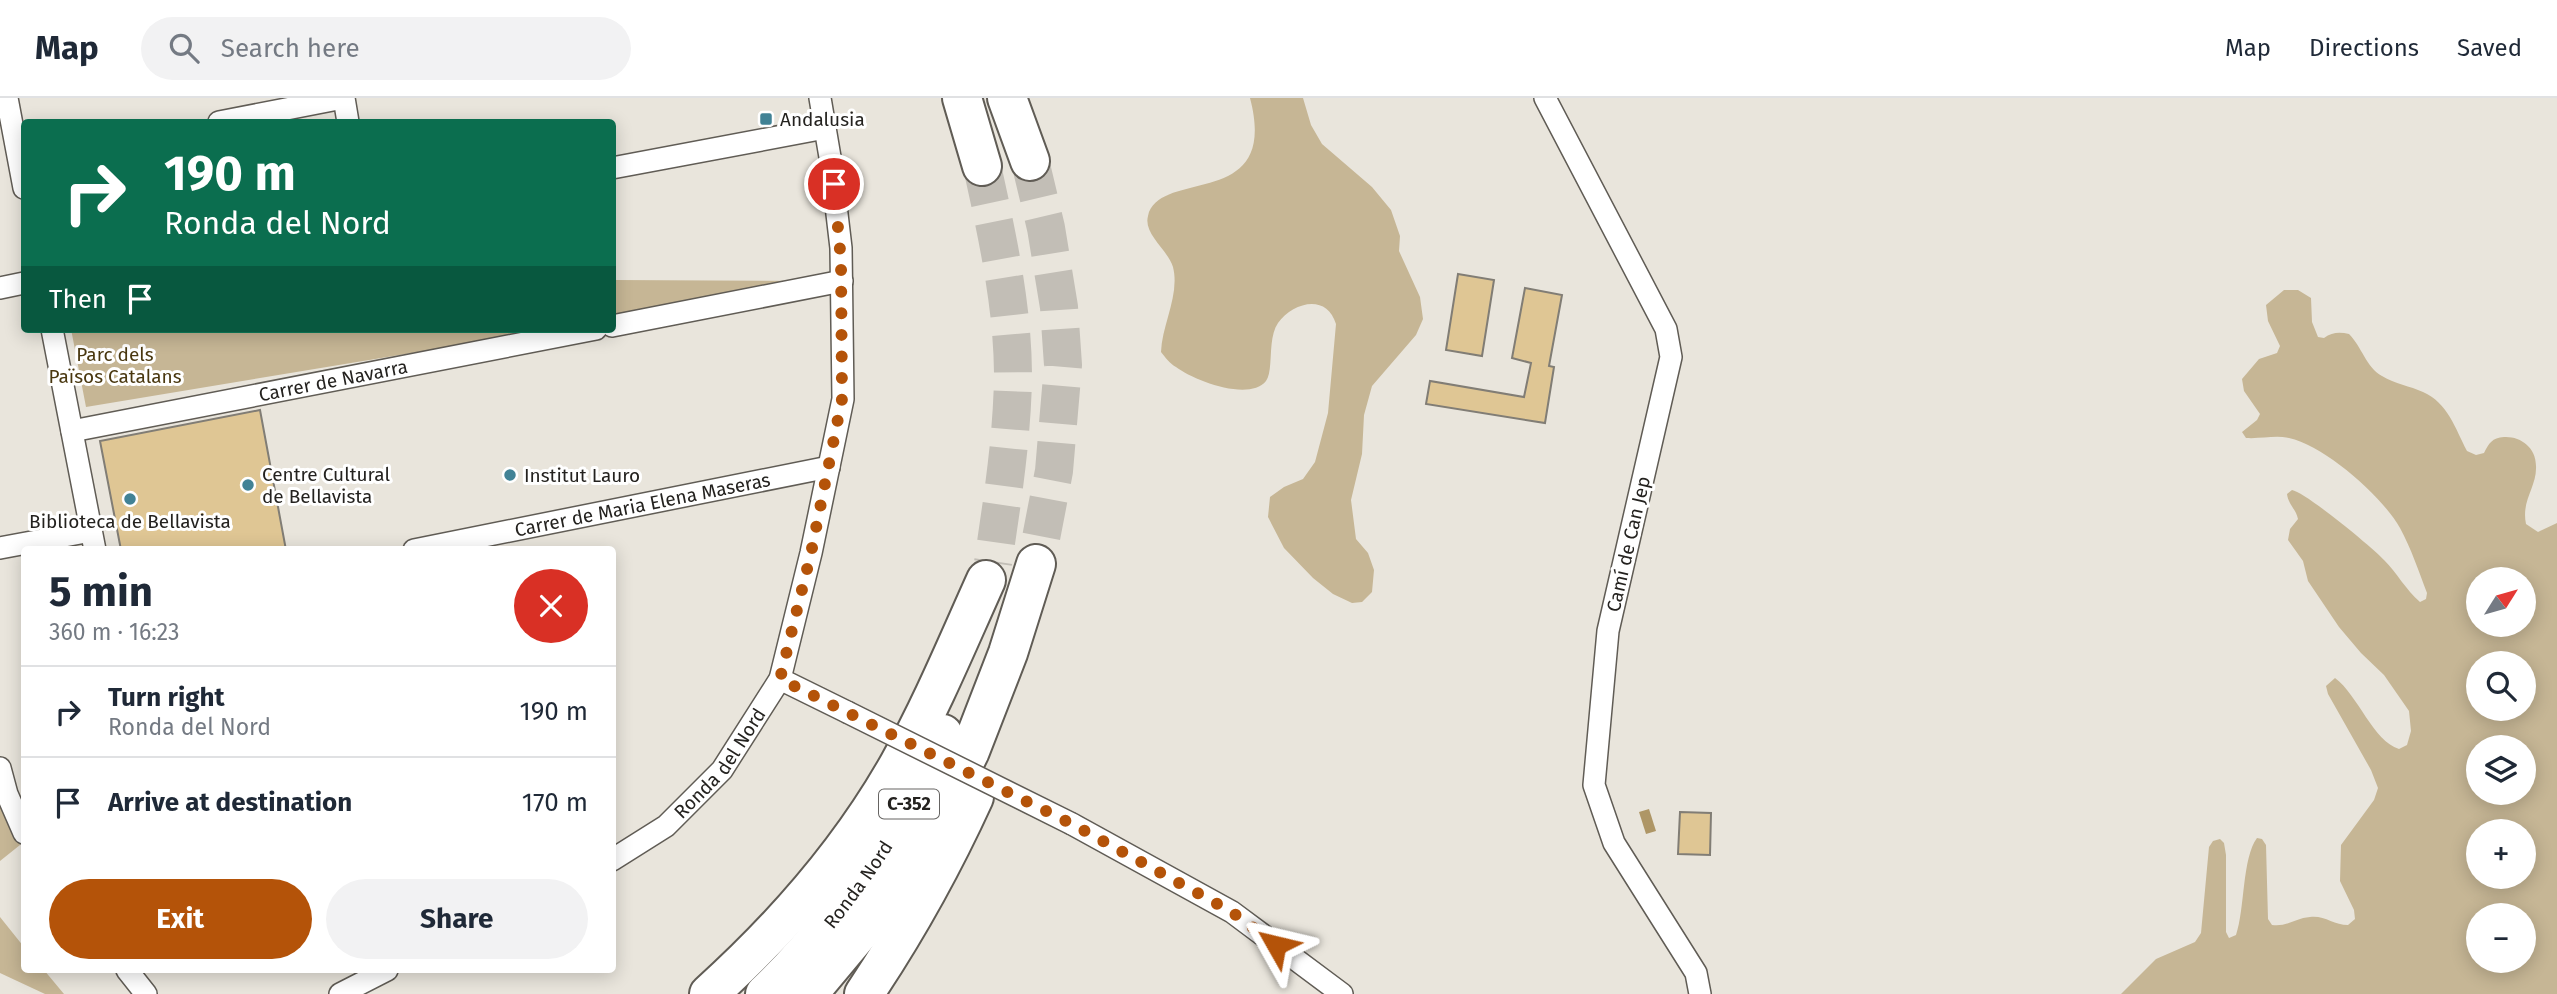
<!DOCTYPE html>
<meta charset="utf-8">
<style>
:root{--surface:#fff;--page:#f2f2f3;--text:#1f2937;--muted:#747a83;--line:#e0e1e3;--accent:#b45309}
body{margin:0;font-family:"Fira Sans",sans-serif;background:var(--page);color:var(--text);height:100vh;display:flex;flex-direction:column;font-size:26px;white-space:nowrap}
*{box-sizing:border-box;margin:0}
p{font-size:23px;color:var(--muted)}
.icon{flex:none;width:38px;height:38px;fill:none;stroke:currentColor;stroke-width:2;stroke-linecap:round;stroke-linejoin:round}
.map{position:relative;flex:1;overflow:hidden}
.details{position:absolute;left:21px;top:448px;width:595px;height:427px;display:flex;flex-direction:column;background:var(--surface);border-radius:7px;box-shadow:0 4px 18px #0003}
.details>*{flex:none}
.top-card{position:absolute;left:21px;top:21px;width:595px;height:214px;border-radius:7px;box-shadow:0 4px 18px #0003;background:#0b6e4f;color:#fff;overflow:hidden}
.needle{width:46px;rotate:53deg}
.tools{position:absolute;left:2466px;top:469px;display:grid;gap:14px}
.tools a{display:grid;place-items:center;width:70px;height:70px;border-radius:50%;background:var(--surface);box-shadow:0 4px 18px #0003;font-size:35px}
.pin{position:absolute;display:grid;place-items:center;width:60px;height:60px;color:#fff;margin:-30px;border:4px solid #fff;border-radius:50%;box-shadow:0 2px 7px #0007}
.me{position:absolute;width:77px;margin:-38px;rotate:307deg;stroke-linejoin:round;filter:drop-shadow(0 0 5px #0008)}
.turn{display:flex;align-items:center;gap:24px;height:147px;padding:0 28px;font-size:32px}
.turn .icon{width:91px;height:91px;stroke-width:2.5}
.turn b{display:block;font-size:49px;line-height:60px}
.then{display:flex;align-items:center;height:66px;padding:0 28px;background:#0003;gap:14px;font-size:26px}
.round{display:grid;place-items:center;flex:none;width:74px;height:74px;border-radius:37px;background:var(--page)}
.headline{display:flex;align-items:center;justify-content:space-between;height:119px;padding:0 28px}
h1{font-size:42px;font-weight:700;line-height:52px}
.action{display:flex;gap:14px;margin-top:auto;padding:14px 28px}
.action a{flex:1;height:80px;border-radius:42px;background:var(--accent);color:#fff;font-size:28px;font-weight:700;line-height:80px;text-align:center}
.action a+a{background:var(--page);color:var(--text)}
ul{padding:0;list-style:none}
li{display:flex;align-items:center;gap:21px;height:91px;padding:0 28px;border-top:2px solid var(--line)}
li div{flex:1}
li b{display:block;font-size:26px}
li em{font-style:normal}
header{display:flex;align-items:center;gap:42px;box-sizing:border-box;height:98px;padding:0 35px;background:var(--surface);border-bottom:2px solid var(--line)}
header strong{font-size:33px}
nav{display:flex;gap:38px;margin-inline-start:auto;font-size:24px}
.search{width:490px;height:63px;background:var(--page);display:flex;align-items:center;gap:18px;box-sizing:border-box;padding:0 24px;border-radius:38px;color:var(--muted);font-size:26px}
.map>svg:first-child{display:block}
.green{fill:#c6b695;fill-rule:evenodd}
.water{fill:#ae9666}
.building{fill:#dfc694;stroke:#817d75;stroke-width:2}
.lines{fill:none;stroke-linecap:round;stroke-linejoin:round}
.highway-tunnel{stroke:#c2beb6;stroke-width:38;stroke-dasharray:38 19;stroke-linecap:butt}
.street-casing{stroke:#605c55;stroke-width:24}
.highway-casing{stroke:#605c55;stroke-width:42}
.street{stroke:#fff;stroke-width:21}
.highway{stroke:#fff;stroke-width:38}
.street-bridge-casing{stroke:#605c55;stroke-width:24;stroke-linecap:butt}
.street-bridge{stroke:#fff;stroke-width:21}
.route{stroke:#b45309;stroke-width:12;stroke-dasharray:0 21.6}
.poi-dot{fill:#418295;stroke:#fff;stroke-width:2.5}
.labels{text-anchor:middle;stroke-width:6;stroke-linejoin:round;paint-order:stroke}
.shield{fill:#fff;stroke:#666462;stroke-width:2}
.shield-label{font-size:18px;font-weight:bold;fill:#24221f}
.poi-label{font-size:19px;fill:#24221f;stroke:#fff;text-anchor:start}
.park-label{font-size:19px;fill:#49370f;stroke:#fff}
.street-label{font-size:19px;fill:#24221f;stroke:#fff}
</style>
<header>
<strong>Map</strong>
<div class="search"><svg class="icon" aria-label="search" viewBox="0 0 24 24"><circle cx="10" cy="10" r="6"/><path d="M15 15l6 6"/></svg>Search here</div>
<nav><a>Map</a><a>Directions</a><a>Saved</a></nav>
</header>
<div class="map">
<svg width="2557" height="896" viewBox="0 0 2557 896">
<rect width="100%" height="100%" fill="#e9e5dc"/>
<path class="green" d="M1250,0h53l8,27 11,19 50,43 19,23 9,26 -1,15 21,46 3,22 -7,16 -44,51 -8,29 -2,39 -11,46 5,39 12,14 6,17 -2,22 -10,10 -10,1 -19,-9 -20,-16 -29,-30 -16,-31 2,-20 14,-10 19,-8 12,-17 13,-49 8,-89c-9,-31 -43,-22 -58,-1 -11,16 -4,47 -12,58 -17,21 -73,-1 -90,-14 -6,-3 -11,-10 -15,-15 1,-28 19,-57 12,-85 -5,-17 -30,-33 -25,-51 12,-49 132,-4 102,-118z
M613,182l229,1 -229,39z
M2284,192h14l13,8 1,24 6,15 6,1c8,-6 16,-6 25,-4 13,13 17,33 33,42 13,8 28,10 41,16 25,11 32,36 44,59l9,4 8,-2c5,-10 8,-15 20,-16 16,-1 32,10 32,29 1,21 -15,34 -10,58l12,8 19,-9v471h-436l35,-35 39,-17 6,-9 8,-86 4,-6 7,-2 4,4 2,12v77l3,6 7,-3c9,-26 6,-77 21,-97l5,1 4,6 2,74 4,6c16,2 23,-7 38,-8 14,-2 24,8 38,8l7,-6 -1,-9 -14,-29 1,-36 33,-45 4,-12 -7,-18 -43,-76 -2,-8 9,-8c23,17 38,63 64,71l8,-4 4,-14 -2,-20 -25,-36 -23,-22 -22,-26 -31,-46 -5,-20 -15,-21 2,-11 8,-10c-2,-10 -10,-15 -11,-25l5,-4c13,2 80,57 92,70 13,13 22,30 36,42l6,-3 1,-6c-8,-21 -16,-45 -27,-65 -18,-32 -75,-82 -111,-90 -14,-3 -28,1 -43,0l-4,-6 15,-12 3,-6 -16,-23 -2,-12 17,-20 18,-6 3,-7 -12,-25 -2,-16zM2478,481h46v46h-46zM2478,565h46v46h-46zM2478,649h46v46h-46zM2478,733h46v46h-46zM2478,817h46v46h-46z
M71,231h485l-470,78z
M0,684l20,63 -20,16z
M0,819l24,30v23h20l20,24h-19l-45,-21z"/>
<path class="water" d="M1649,711l7,22 -10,3 -7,-22z"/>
<path class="building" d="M1458,176l36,6 -12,76 -36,-6z
M1525,190l37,7 -13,71 5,1 -9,56 -119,-19 4,-23 94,16 7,-34 -19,-5z
M260,312l26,140h-165l-21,-109z
M1680,714l31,1 -1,42 -32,-1z"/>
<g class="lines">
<path class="highway-tunnel" d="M1030,63l16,67 13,79 4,58 -9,106 -18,93
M982,68c15,69 31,140 31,211 -1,63 -11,125 -20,186"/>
<defs>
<g id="street">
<path d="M7,0l17,90"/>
<path d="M344,0l4,24"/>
<path d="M1545,0l121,231 5,28 -63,274 -14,154 20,58 82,130 4,21"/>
<path d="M219,24l124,-24"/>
<path d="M612,70l213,-40"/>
<path d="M0,190l24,-5"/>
<path d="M612,228l230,-45"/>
<path d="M52,231l43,221"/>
<path id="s1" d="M72,333l524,-102"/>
<path d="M0,450l91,-17"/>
<path id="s2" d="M414,452l415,-83"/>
<path d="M780,581l67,33"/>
<path d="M0,670l7,26 17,39"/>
<path d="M1072,726l160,88 110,82"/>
<path id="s3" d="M612,762l54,-34 56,-56 58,-91 31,-126 32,-154 -2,-151 -10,-85 -11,-65"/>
<path d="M127,872l19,24"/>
<path d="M340,896l47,-24"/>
</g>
<g id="highway">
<path d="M962,0l20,68"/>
<path d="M1007,0l23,63"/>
<path d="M709,896c73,-66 141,-143 190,-230 33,-59 59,-122 87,-184"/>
<path id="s4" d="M765,896c48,-45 106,-120 138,-178 14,-26 27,-54 40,-82"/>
<path d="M808,896l87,-104 45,-78 30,-61 38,-98 28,-89"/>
<path d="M864,896c43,-64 78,-127 110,-197"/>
</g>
</defs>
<use href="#street" class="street-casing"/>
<use href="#highway" class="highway-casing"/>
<use href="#street" class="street"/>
<use href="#highway" class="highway"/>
<defs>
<path id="street-bridge" d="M847,614l225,112"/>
</defs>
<use href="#street-bridge" class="street-bridge-casing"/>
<use href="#street-bridge" class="street-bridge"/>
</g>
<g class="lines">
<path class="route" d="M834,86l7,77 1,138 -31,154 -31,126 292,145 160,88 44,33"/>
</g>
<g class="poi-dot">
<rect x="759" y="14" width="14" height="14" rx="3.5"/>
<circle cx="510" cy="377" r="7"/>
<circle cx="248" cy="387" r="7"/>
<circle cx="130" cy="401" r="7"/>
</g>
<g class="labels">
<rect class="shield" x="879" y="691.5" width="60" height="29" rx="5"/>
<g class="shield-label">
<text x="909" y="712">C-352</text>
</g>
<g class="poi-label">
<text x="780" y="28">Andalusia</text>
<text x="262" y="383">Centre Cultural<tspan x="262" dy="22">de Bellavista</tspan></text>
<text x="524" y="384">Institut Lauro</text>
<text x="130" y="430" text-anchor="middle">Biblioteca de Bellavista</text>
</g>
<g class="park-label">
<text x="115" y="263">Parc dels<tspan x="115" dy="22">Països Catalans</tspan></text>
</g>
<g class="street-label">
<text dy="7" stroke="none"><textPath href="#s1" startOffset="266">Carrer de Navarra</textPath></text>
<text dy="7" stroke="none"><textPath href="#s2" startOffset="233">Carrer de Maria Elena Maseras</textPath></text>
<text transform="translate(1628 446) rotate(-77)" y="7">Camí de Can Jep</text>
<text dy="7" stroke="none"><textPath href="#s3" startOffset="147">Ronda del Nord</textPath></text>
<text dy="7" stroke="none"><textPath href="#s4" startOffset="144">Ronda Nord</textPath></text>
</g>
</g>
</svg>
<div class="tools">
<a><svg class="needle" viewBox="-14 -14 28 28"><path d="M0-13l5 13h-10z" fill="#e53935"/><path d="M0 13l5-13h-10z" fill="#747a83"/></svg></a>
<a><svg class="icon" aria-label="search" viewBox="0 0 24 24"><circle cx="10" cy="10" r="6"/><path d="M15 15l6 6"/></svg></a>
<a><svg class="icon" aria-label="layers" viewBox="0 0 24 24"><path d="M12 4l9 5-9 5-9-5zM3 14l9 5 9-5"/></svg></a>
<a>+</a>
<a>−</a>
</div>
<div class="pin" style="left:834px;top:86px;background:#d93025"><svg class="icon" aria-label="arrive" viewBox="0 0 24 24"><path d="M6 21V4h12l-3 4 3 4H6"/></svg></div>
<svg class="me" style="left:1276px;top:847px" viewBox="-20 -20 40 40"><path d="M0-17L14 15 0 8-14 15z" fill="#b45309" stroke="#fff" stroke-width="4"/></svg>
<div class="top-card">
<div class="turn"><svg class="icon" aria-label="right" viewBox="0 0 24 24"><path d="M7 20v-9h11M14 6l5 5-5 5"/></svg><div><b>190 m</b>Ronda del Nord</div></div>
<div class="then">Then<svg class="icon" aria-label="arrive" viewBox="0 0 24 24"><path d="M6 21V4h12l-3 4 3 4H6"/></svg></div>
</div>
<section class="details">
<div class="headline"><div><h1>5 min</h1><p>360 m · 16:23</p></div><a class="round" style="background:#d93025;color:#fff"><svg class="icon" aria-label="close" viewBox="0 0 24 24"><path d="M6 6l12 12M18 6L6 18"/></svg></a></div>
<ul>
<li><svg class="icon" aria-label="right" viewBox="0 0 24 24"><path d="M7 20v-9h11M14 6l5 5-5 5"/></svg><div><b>Turn right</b><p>Ronda del Nord</p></div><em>190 m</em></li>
<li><svg class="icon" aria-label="arrive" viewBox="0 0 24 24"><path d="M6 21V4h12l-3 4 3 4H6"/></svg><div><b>Arrive at destination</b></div><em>170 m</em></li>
</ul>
<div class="action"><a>Exit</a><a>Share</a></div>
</section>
</div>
